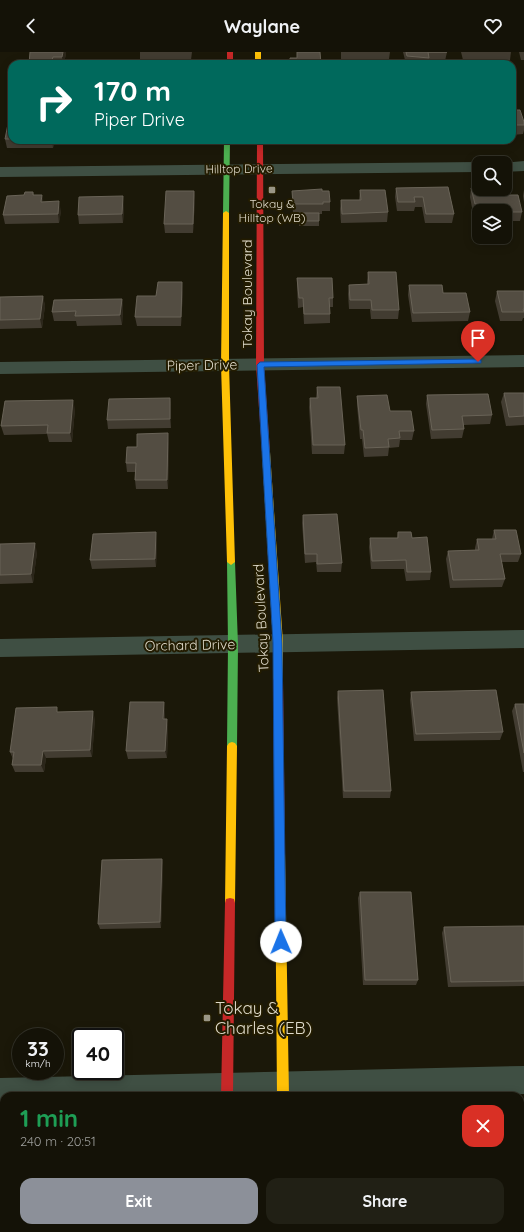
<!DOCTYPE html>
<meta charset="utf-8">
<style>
:root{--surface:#141207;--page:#212015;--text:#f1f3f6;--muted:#9d9e9b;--line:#333228;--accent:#8c9099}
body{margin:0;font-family:Quicksand,sans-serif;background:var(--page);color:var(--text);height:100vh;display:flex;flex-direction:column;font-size:15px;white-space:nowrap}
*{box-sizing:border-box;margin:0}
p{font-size:13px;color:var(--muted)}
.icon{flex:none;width:22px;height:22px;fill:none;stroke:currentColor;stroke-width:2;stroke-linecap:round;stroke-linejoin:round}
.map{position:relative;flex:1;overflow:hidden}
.panel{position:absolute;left:0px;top:1040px;width:524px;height:140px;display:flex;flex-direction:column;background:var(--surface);border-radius:12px 12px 0 0;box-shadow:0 2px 10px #0003,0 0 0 1px var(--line)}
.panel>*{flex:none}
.banner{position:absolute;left:8px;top:8px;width:508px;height:84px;border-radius:12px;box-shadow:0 2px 10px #0003,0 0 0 1px var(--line);background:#00695c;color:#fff;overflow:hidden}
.buttons{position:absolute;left:472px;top:104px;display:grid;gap:8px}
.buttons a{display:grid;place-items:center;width:40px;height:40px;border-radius:8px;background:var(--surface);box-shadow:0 2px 10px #0003,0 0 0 1px var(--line);font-size:20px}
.speed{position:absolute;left:12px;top:976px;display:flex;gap:8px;font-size:20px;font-weight:700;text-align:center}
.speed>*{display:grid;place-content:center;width:52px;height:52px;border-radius:50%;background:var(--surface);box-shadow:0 2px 10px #0003,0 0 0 1px var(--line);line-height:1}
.speed small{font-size:10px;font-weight:400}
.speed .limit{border:2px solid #111;border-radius:6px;background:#fff;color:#111}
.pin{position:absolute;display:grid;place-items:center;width:34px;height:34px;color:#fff;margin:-41px -17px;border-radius:50% 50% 50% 0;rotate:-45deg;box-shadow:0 0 4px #0007}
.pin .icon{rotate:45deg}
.me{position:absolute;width:44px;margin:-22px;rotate:359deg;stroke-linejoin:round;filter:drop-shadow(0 0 3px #0008)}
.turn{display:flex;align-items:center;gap:14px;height:84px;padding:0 20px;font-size:18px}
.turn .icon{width:52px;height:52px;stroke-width:2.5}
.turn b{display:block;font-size:28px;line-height:34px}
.round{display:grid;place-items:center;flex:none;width:42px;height:42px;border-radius:12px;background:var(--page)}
.overview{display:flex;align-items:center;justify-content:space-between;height:68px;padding:0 20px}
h1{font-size:24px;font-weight:800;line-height:30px;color:#1e9e55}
.button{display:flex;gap:8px;margin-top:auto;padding:8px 20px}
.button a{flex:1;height:46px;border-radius:12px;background:var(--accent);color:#fff;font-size:16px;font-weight:800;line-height:46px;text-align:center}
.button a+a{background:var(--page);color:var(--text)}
header{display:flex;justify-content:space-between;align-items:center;height:52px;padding:0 20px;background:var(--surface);font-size:18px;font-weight:800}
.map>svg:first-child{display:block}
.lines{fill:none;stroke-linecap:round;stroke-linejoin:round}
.street{fill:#3f4f43;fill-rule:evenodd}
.fast{fill:#4caf50;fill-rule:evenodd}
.slow{fill:#ffc107;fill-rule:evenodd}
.jam{fill:#c62828;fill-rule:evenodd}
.wall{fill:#423c31}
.shaded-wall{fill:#2b261a}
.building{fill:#534d42;stroke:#696357}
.route{fill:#1a73e8;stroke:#114b97}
.poi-dot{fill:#9a9686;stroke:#231c01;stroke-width:1.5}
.labels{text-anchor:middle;stroke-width:4;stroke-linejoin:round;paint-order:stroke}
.far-street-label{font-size:12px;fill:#dfdaca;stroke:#231c01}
.far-poi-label{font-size:12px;fill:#dfdaca;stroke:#231c01}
.street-label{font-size:14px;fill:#dfdaca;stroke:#231c01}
.near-poi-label{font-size:17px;fill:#dfdaca;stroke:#231c01;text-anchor:start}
</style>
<header><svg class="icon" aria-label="back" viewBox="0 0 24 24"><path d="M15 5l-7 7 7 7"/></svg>Waylane<svg class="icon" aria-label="heart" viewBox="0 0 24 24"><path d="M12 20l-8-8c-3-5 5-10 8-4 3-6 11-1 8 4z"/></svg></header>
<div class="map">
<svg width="524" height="1180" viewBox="0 0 524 1180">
<rect width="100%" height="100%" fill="#1b1809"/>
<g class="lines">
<path class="street" d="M524,109v10l-19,1v-9h-2z
M479,110l2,1h-2v9l-479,5v-10z
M524,303v12l-524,7v-12z
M524,578v18l-524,9v-18z
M524,1014v28l-80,2h-440v10h-4v-28z"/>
<path class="fast" d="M224,88h6l-1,73 -3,2 -3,-2z
M231,507l4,3 3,83 -1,101 -2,3 -3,1 -3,-1 -2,-3 1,-101 -1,-83z
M278,1176h12v4h-12z"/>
<path class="slow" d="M255,0h6v12h-6z
M226,159l3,2v152l6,197 -4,3 -4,-3 -6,-197 2,-152z
M266,397l4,3 13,191v37l-2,3 -3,1 -3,-1 -2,-3v-37l-11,-191z
M232,690l3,1 2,3 -2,157 -1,4 -4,1 -4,-1 -1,-4 2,-157 2,-3z
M280,796l4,2 1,3 4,243h-12l-2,-243 1,-3z"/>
<path class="jam" d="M227,0h6v12h-6z
M257,88h6l1,225 6,87 -4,3 -4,-3 -6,-87z
M278,624l3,1 2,3 2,173 -1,3 -4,2 -4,-2 -1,-3 -2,-173 2,-3z
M230,846l4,1 1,4 -2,193h-12l4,-193 1,-4z
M219,1176h12v4h-12z"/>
</g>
<path class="wall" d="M140,0h52l-1,8h-51z
M341,0h49l-1,7 -48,1z
M403,0h44l-2,9 -16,1 -1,2h-22z
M461,0h50l-1,8h-47z
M519,0h5v8h-3z
M66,1l-2,11h-35z
M512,58l12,12v8l-1,4 -11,1z
M12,59v29h43l-2,8h-46l-2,-9 5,-15z
M347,88h41l-41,1z
M448,135l6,27 -2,9h-27l-3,-16h-7l-1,4h-17l-2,-14 1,-9z
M471,136l35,7 16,17 -2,9h-13l-2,-10h-26v2h-6l-3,-16z
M360,138l28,22 -1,10 -46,1 -1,-14 1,-9h18z
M524,138v12l-1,-6z
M194,139l1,9 -2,33h-28l-1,-9z
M292,139h30l8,11v9h-8v3h-3v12h-20v-12h-6z
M33,140l1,3 9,7 18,9 -2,12 -54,1 -2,-9 21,-20z
M124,154l-1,17 -44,1 -1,-9z
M368,220l31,38 -1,9h-27l-1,-10h-21l-1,-15 1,-9 18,-1v-3z
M297,226l36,20v9h-3v16l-26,1 -1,-17 -5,1 -1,-20z
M409,233l34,8 27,19 -2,9 -56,1 -4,-27z
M183,239l-2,35h-44l-2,-9 21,-21z
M497,239h27v27h-1l-1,3h-22l-5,-20z
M43,244l2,10 -3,22 -42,1v-32z
M122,247l1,9 -1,17 -45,1 -1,-5h-22l-2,-9z
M317,335l28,58 -1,9h-32l-3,-47 1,-9h6z
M504,341h20v32l-18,1 -5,-24z
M427,343l65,20 -2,9 -26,1v4l-2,9 -31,1 -5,-35z
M357,344l33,15 24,20 -2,9h-12l-1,7 -10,1 -1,8 -24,1 -2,-18h-2l-3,-34z
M170,346l1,9v21l-63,1 -1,-9z
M75,357l-3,33h-23l-2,-8 -43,1 -3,-9z
M169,390l-1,47h-32l-1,-9v-8h-8l-1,-9 11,-16z
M303,463l39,48 -1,9h-24l-1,-10 -11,1 -3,-40z
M494,478l27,24 -3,8h-16l3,17 -3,8 -52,1 -4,-29 2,-8 27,-1v-2l2,-9h15z
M398,480l14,6 19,34 -1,8 -24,1 -2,-12h-33l-2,-22 1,-9h27z
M157,489l-1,26 -64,2 -2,-9z
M0,492l37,8 -4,31 -33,1z
M338,639l53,100 -1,7h-47l-6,-100z
M411,640l92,40 -3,8 -86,1 -4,-41z
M515,652h9v68h-1l-11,-61z
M165,658v9l3,8 -1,31 -39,1 -2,-8z
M59,660l36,7 -3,38 -46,1 -2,14h-29l-3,-7 1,-6 -3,-7z
M162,807l1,6 -2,63 -61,1 -2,-5z
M360,840l58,88 -2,5h-53l-5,-87z
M524,874v60l-76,1 -6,-54 2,-6z
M371,1176h64v4h-64z"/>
<path class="shaded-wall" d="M63,0h3v1l-2,11h-1l-1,-7z
M52,88h3l-2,8z
M194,139l1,9 -2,33v-9z
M42,143l2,9 -3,-2z
M123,144l1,10 -1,17 -1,-9z
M59,149l2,10 -2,12 -1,-9z
M182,230l1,9 -2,35v-9z
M43,244l2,10 -3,22 -2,-9z
M122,247l1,9 -1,17 -2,-10z
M170,346l1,9v21l-1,-9z
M73,348l2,9 -3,33 -2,-9z
M168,381l1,9 -1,47 -1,-9z
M156,480l1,9 -1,26 -1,-8z
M35,491l2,9 -4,31 -2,-9z
M164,650l1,8 -1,17 -1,-8z
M93,659l2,8 -3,38 -2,-7z
M167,667l1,8 -1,31 -2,-7z
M43,699l3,7 -2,14 -3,-7z
M162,807l1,6 -2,63 -1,-6z
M44,1176h4v4h-4z
M162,1176h1v4h-1z"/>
<path class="building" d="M30,0h33l-1,5h-9l-1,3h5v4h-28z
M297,0h23l1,12h-31v-6h7z
M406,0h41h-19l1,6 -22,-2z
M144,9h35v3h-36z
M512,58h8l4,12v3h-12z
M12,59v28h-7l3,-15h2z
M448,135l6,27h-28l-3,-17h-9l1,5h-17l-2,-14z
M471,136h8v1h25l2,6h12l4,17h-13l-2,-8h-32z
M322,137v2h7l1,11h-7v2h-30l-1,-13z
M360,138h25l3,22 -46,2 -1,-14h20z
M166,139h28l-1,33h-29z
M25,140h8v3h9l-1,7 18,-1 -1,13 -55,1 4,-19 17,-1z
M123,144l-1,18 -44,1 1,-18z
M299,161h20v8h-20z
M368,220h28l3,38h-27l-1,-10h-21l-1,-15 20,-1z
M297,226h35l1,20h-4l1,16h-26l-1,-16h-4z
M158,230h24l-1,35h-46l2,-21h19z
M409,233h33l1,8h23l4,19 -57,1z
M497,239h27v18h-1l1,3h-22z
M43,244l-3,23 -40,1v-23z
M122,247l-2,16 -45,1 1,-5 -24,1 2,-12z
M317,335h23l5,58h-32l-3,-47h8z
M504,341h20v23l-15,1z
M488,342l4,21 -30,1 2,13 -32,1 -5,-35z
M387,343l3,16h21l3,20h-15l1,7 -12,1 1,8 -24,1 -2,-18h-2l-4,-34z
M170,346v21l-63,1 2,-21z
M73,348l-3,33h-23l1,-8 -47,1 4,-25z
M168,381l-1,47h-32l1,-17h-10l1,-16h10v-13z
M337,462l5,49 -25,1v-10h-12l-2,-39z
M494,478h22l5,24h-21l5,25 -52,1 -5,-29 31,-1 -2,-11h19z
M156,480l-1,27 -65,1 3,-26z
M398,480h13l1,6 15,-1 4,35h-24l-1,-12 -34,1 -2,-23h28z
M35,491l-4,31 -31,1v-31z
M383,638l8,101h-47l-6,-100z
M496,638l7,42 -87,2 -5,-42z
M130,650h34l-1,17h4l-2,32h-39z
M515,652h9v49z
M57,655v5l36,-1 -3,39 -47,1 -2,14h-29l2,-13h-4l6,-44z
M162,807l-2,63 -62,2 4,-64z
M360,840h51l7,88h-53z
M524,874v55l-73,1 -7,-55z
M0,1143h4v33h40v4h-44z
M100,1176h62v4h-62z
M373,1176h62v4h-62z"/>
<path class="route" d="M478,307l3,1v3l-217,4 18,276 4,299 -1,4 -4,2 -4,-2 -2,-4 -2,-299 -16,-278 3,-3z"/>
<g class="poi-dot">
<rect x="268" y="134" width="8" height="8" rx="2"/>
<rect x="203" y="962" width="8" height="8" rx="2"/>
</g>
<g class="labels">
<g class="far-street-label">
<text transform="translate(239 117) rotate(-1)" y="4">Hilltop Drive</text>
</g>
<g class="far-poi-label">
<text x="272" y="156">Tokay &amp;<tspan x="272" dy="14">Hilltop (WB)</tspan></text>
</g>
<g class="street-label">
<text transform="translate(247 242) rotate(-90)" y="5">Tokay Boulevard</text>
<text transform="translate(202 313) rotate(-1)" y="5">Piper Drive</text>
<text transform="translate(261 566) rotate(-93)" y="5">Tokay Boulevard</text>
<text transform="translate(190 593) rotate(-1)" y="5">Orchard Drive</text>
</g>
<g class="near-poi-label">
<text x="215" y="962">Tokay &amp;<tspan x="215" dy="20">Charles (EB)</tspan></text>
</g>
</g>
</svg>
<div class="buttons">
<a><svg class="icon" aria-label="search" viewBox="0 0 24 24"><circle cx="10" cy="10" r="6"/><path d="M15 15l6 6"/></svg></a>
<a><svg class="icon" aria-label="layers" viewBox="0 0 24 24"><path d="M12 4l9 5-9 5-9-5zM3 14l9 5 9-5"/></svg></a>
</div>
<div class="speed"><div>33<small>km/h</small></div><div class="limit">40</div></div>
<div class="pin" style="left:478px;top:310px;background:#d93025"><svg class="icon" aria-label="arrive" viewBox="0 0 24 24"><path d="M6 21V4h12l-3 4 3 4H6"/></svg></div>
<svg class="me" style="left:281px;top:890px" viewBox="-20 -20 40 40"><circle r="19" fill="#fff"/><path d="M0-13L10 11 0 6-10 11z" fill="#1a73e8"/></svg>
<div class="banner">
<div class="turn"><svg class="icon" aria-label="right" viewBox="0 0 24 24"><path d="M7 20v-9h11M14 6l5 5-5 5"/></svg><div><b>170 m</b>Piper Drive</div></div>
</div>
<section class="panel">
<div class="overview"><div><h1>1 min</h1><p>240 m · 20:51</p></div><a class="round" style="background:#d93025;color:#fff"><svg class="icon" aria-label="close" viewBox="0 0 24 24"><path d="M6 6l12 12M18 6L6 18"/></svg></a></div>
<div class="button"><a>Exit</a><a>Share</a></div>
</section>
</div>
